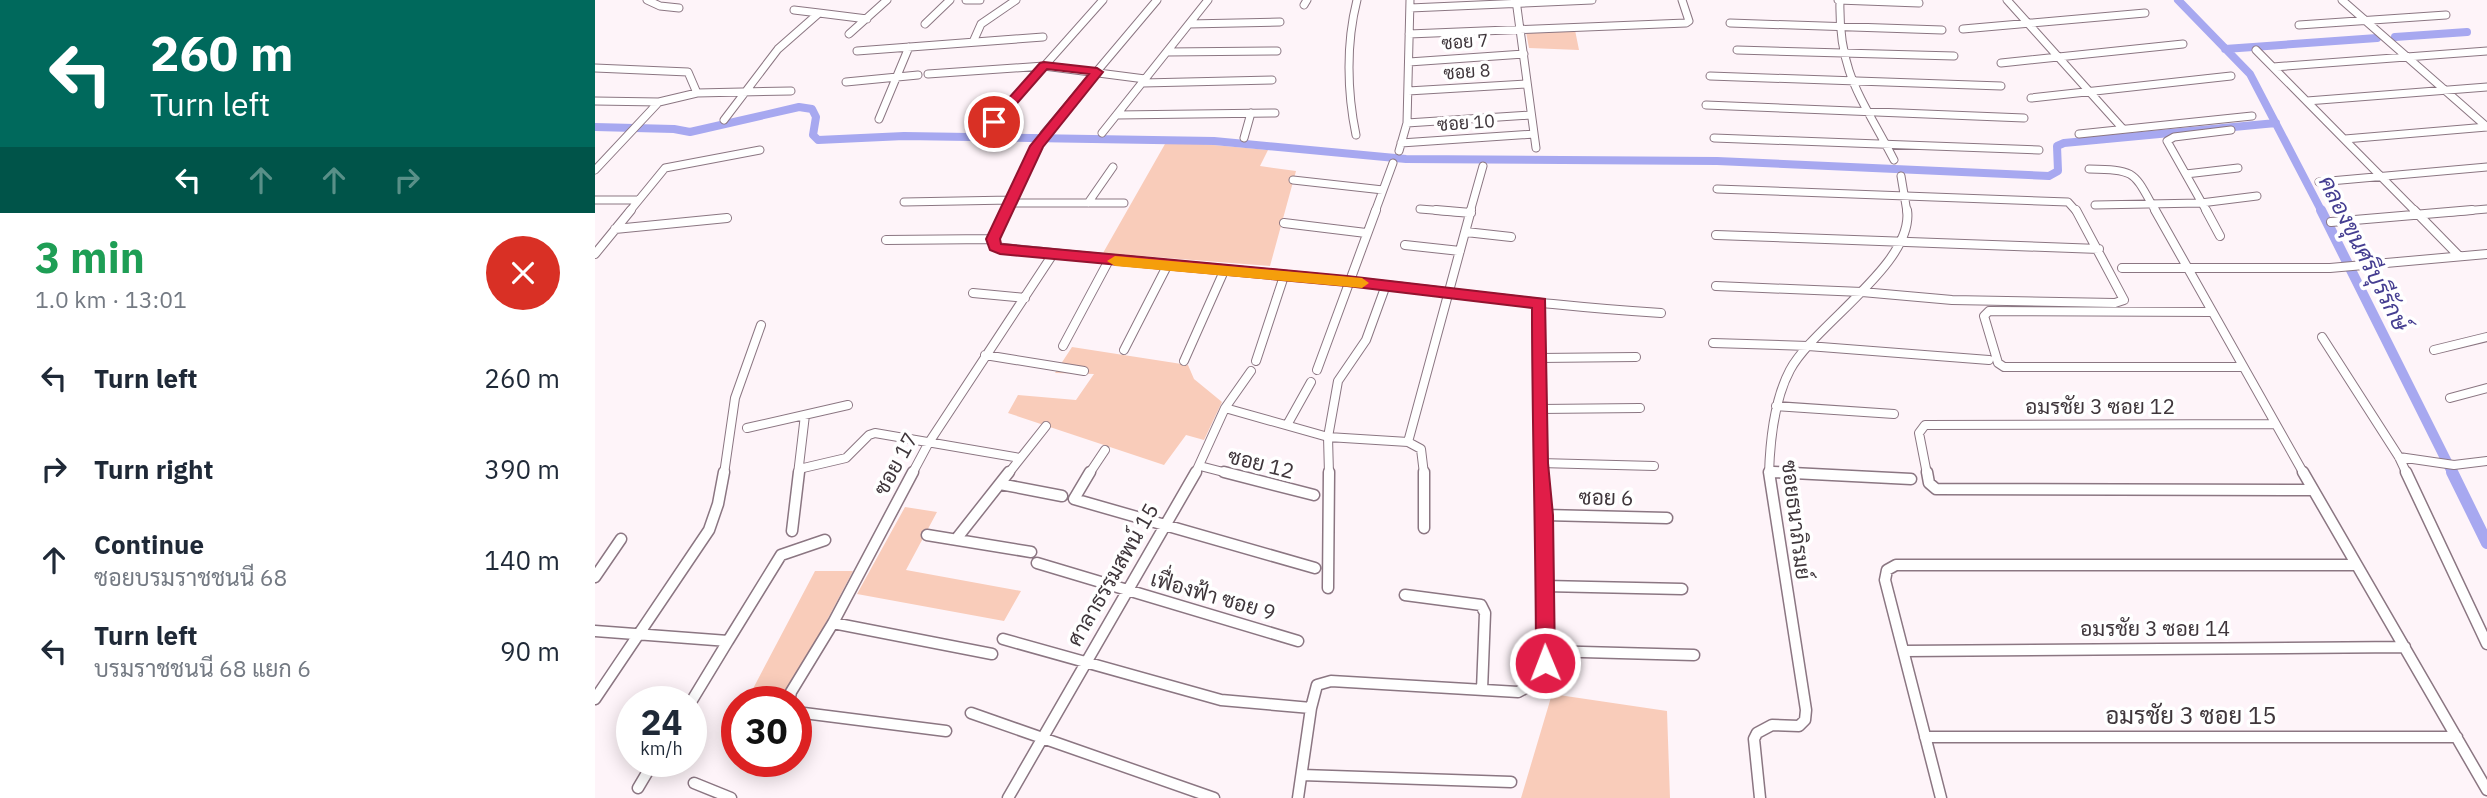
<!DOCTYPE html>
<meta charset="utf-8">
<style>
:root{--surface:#fff;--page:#f6f6f7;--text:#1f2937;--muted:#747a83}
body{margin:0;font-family:"IBM Plex Sans",Sarabun,sans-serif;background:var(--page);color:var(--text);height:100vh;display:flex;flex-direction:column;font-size:26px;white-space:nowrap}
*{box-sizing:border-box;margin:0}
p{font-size:23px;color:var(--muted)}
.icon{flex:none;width:38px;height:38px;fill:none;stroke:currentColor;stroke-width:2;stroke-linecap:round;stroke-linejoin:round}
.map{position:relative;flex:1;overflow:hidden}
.details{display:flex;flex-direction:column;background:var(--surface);width:595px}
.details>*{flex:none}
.top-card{background:#00695c;color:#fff;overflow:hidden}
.speed{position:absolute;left:21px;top:686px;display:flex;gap:14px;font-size:35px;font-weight:700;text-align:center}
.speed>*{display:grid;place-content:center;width:91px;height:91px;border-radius:50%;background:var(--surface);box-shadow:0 4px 18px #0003;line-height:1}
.speed small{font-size:18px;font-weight:400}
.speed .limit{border:10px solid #d22;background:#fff;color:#111}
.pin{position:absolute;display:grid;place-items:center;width:60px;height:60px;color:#fff;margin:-30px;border:4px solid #fff;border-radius:50%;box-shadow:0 2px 7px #0007}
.me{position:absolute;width:77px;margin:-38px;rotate:359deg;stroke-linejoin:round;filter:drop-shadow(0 0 5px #0008)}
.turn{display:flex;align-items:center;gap:24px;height:147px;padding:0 35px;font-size:32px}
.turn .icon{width:91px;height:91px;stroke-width:2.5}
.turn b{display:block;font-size:49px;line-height:60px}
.lanes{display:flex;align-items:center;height:66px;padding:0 35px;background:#0003;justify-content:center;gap:35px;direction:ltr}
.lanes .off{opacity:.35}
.round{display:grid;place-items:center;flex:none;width:74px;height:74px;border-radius:37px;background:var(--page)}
.head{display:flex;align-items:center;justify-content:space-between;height:119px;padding:0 35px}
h1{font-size:42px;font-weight:700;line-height:52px;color:#1e9e55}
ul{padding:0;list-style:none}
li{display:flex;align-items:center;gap:21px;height:91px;padding:0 35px}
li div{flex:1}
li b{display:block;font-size:26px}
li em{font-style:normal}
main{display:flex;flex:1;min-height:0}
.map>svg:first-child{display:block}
.green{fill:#f9ccba}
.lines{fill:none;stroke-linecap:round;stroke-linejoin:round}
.canal-far2{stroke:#a7a8f0;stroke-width:8}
.canal-far1{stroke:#a7a8f0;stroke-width:10}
.canal{stroke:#a7a8f0;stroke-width:12}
.minor-far2-casing{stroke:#8b7682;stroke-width:9}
.minor-far1-casing{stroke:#8b7682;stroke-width:10}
.minor-casing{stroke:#8b7682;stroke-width:13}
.minor-far2{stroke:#fff;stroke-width:7}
.minor-far1{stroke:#fff;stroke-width:8}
.minor{stroke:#fff;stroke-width:10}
.route{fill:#e11d48;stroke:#92132f;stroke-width:2}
.slow{fill:#f59e0b}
.labels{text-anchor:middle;stroke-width:7;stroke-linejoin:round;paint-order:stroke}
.far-street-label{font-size:18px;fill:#3f363b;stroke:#fff}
.street-label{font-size:21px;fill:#3f363b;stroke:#fff}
.water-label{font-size:23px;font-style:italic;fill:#453e91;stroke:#fff}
.near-street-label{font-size:24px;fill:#3f363b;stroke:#fff}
</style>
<main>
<section class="details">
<div class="top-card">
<div class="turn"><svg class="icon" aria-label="left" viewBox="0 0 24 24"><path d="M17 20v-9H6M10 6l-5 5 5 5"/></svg><div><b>260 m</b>Turn left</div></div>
<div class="lanes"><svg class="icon" aria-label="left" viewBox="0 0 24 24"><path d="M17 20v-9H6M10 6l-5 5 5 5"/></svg><svg class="icon off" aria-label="ahead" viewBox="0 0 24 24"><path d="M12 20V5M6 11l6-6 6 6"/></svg><svg class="icon off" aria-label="ahead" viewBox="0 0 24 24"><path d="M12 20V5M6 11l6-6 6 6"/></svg><svg class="icon off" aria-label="right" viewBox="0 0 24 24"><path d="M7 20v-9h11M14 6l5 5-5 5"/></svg></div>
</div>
<div class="head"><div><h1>3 min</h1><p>1.0 km · 13:01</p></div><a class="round" style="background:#d93025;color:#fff"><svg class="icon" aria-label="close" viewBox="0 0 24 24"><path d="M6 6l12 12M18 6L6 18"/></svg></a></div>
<ul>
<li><svg class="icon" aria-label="left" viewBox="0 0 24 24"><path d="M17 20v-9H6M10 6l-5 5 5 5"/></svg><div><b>Turn left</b></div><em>260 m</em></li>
<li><svg class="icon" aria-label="right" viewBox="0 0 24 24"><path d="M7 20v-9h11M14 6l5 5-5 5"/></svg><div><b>Turn right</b></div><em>390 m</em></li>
<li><svg class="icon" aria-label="ahead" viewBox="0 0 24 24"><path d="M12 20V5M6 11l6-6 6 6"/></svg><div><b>Continue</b><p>ซอยบรมราชชนนี 68</p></div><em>140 m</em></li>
<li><svg class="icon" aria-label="left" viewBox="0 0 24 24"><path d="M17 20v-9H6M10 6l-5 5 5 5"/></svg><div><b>Turn left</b><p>บรมราชชนนี 68 แยก 6</p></div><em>90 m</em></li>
</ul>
</section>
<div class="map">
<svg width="1892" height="798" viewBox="0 0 1892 798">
<rect width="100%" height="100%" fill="#fef4f9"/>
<path class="green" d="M980,30l4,20 -50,-2 -3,-16z
M570,144h38l65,6 -8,16 36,5 -26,95 -167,-13z
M477,347l116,18 6,14 28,23 -18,38 -18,-5 -22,30 -156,-52 10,-18 58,5 18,-26 -39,-1z
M310,507l32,5 -31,58 115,21 -17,30 -147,-27z
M220,571h38l-69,131h-38z
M957,694l115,17 3,87h-149z"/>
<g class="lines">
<path class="canal-far2" d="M1583,0l72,74 72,138
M1800,37l72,-5
M1630,49l152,-11
M0,127l79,2 16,3 109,-25 13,2 4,8 -3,18 5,5 86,-4 310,5 192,18 311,2 332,15 9,-5 -1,-25 7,-3 212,-20"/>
<path class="canal-far1" d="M1726,210l132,264"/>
<path class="canal" d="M1857,472l35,71"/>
<defs>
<path id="minor-far2" d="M52,0l13,6 19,2
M371,0h14
M921,0l20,148
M1243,0l81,3
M1245,0c-2,73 22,98 54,160
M1412,0l116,129
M1747,0l145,127
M709,5l3,-5
M815,8l182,-8
M199,10l25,3
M1135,23l212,7
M330,24l25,-24
M594,24l91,-2
M1704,25l147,-10
M1368,29l182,-16
M254,34l38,-34
M814,34l277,-11 3,-2 -7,-21
M378,42l8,-18 35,-24
M1142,50l217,6
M1661,50l160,162
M262,51l186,-14
M572,52l110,-1
M814,62l115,-8
M1406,63l182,-19
M1678,67l214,-16
M0,68l93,4 9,21
M333,74l116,-8 101,13
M1115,76l291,10
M251,82l72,-7
M548,83l129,-3
M813,91l119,-7
M1436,98l200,-22
M0,101l64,1 38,-9 94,-2
M1712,101l180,-14
M1111,105l318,13
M522,115l158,-2
M284,119l30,-72
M129,120l54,-71 41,-36 48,6
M812,123l124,-8
M507,133l106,-133
M1484,134l173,-18
M761,135c-9,-43 -10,-92 1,-135
M387,136l121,-136
M649,138l7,-25
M1119,138l325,12
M1750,139l142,-12
M806,143l133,-9
M804,151l8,-28 3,-123
M1494,169c48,1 44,2 67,43
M0,170l62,-66
M1591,174l52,-6
M1306,176l6,36
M698,180l90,10
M1724,182l168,-15
M1122,189l351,13 9,10
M0,200h42
M309,202l107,-2
M415,203h114
M493,203l25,-36
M1500,205l106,-2 56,-7
M825,209l38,3
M34,212l36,-44 95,-18
M411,212l38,-78 113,-134
M780,212l18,-49
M875,212l13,-46
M1612,212l-40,-71 7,-4 57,-7
M1856,212l36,-3"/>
<path id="minor-far1" d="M412,210l-14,29 2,8c118,13 236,22 354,34 104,11 208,26 312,32
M841,210l35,3
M1560,210l149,264
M1611,210l14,26
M1819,210l45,46
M1736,222l141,-12
M689,223l82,10
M20,229l112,-11
M871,232l45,5
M1121,235l383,14
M291,240l107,-1
M810,245l55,6
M0,254l36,-44
M1527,268h208l157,-14
M1121,286l146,6 90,8 163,3 9,-3 -48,-90
M378,293l52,5
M945,303l2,171
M1616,312l-222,-1 -5,5 14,47 6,4h239
M1727,337l77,120 8,17
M1118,343l95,3 181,14
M468,346l46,-86
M529,350l43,-84
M1839,350l53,-13
M390,355l99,16
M945,358l96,-1
M589,361l40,-90
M661,361l28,-85
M722,370l59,-160
M1855,398l37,-10
M1181,406l118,8
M630,408l103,29 10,-56 28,-41 20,-55
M945,409l100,-1
M692,425l24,-43
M152,428l101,-23
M813,442l13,7 3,25
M1804,457l55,8 33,-4
M945,463l114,3
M605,466l31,8
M204,469l47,-11 23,-23 6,-2 145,25
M1174,472l39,2
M129,474l11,-76 26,-73
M203,474l7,-59
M317,474l16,-30 125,-190
M413,474l38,-48
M494,474l16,-24
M600,474l30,-66 26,-37
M734,474l-1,-37 80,5 63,-232
M1174,474c1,-34 5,-74 21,-104 23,-44 125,-107 117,-160
M1332,474l-8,-41 6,-8 350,-1"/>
<path id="minor" d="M495,472l-16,27 241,69
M629,472l90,23
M829,472v56
M1178,472l138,7
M1332,472l2,11 7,6 377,1
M1708,472l184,318
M1811,472l81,172
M405,484l62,12
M950,515l122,3
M197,531l7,-59
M332,535l104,17
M362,538l52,-66
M442,563l261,78
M0,577l26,-38
M950,586l137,3
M733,588l1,-116
M810,595l76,10 4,8 -3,77
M238,623l159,31
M0,631l133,10 -37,61
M408,639l218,61 90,8
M133,641l53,-86 44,-15
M950,651l149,4
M1310,651l500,-4
M0,699l114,-169 9,-26 6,-32
M194,702l2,-10 42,-69 80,-151
M201,712l150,19
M376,713l243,85
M1330,737h532
M707,775l209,7
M99,783l37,15
M43,788l16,-27
M413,798l188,-326
M703,798l13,-90 6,-23 14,-4 187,11 17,-9 10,-20 -3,-191
M1165,798l-6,-59 3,-6 15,-8 27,1 6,-6 1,-10 -37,-238
M1346,798l-56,-218 2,-10 9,-5h460"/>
</defs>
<use href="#minor-far2" class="minor-far2-casing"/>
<use href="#minor-far1" class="minor-far1-casing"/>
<use href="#minor" class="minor-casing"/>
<use href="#minor-far2" class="minor-far2"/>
<use href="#minor-far1" class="minor-far1"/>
<use href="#minor" class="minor"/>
</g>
<path class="route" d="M449,62l53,6 6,4 -60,75 -43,92 1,5 346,32 198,23 3,164 5,52 2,148 -3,7 -7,2 -6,-2 -3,-7c0,-119 -4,-237 -4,-355l-185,-22 -347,-32 -10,-4 -4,-11 44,-93 59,-72 -42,-5 -48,55h-9v-5l50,-56z"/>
<path class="slow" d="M520,256l247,22 7,5 -7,5 -247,-22 -8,-5z"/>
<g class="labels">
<g class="far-street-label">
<text transform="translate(870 42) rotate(-4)" y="6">ซอย 7</text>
<text transform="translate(872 72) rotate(-4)" y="6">ซอย 8</text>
<text transform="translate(871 123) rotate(-4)" y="6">ซอย 10</text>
</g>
<g class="street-label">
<text x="1505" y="414">อมรชัย 3 ซอย 12</text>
<text transform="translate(301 464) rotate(-61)" y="7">ซอย 17</text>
<text transform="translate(666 464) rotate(14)" y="7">ซอย 12</text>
<text transform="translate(1011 498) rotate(1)" y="7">ซอย 6</text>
<text transform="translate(1201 520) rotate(83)" y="7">ซอยธนาภิรมย์</text>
<text transform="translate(518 575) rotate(-60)" y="7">ศาลาธรรมสพน์ 15</text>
<text transform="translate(618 596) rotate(16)" y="7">เฟื่องฟ้า ซอย 9</text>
<text x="1560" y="636">อมรชัย 3 ซอย 14</text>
</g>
<g class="water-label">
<text transform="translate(1769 253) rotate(63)" y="8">คลองขุนศรีบุรีรักษ์</text>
</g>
<g class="near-street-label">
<text x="1596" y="724">อมรชัย 3 ซอย 15</text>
</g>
</g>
</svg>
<div class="speed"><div>24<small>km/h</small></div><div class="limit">30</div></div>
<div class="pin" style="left:399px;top:122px;background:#d93025"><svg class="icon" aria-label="arrive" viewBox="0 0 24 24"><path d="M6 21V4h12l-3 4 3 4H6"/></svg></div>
<svg class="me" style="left:950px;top:663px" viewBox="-20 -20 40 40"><circle r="17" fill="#e11d48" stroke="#fff" stroke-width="3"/><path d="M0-11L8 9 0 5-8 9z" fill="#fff"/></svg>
</div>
</main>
